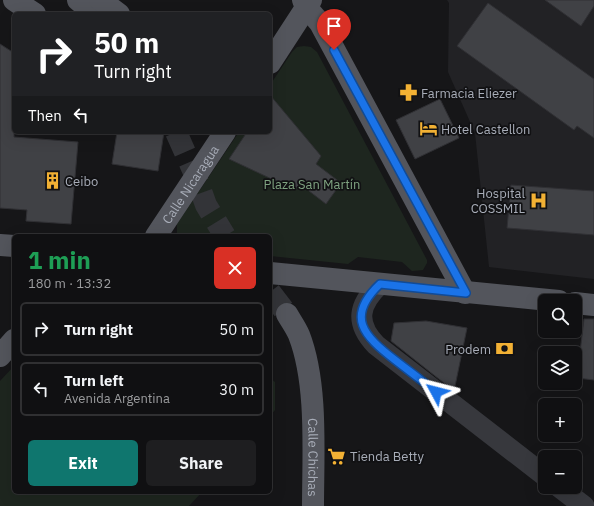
<!DOCTYPE html>
<meta charset="utf-8">
<style>
:root{--surface:#101012;--page:#1e1e20;--text:#f1f3f6;--muted:#9c9d9f;--line:#303032;--accent:#0f766e}
body{margin:0;font-family:"IBM Plex Sans",sans-serif;background:var(--page);color:var(--text);height:100vh;display:flex;flex-direction:column;font-size:15px;white-space:nowrap}
*{box-sizing:border-box;margin:0}
p{font-size:13px;color:var(--muted)}
.icon{flex:none;width:22px;height:22px;fill:none;stroke:currentColor;stroke-width:2;stroke-linecap:round;stroke-linejoin:round}
.map{position:relative;flex:1;overflow:hidden}
.panel{position:absolute;left:12px;top:234px;width:260px;height:260px;display:flex;flex-direction:column;background:var(--surface);border-radius:6px;box-shadow:0 4px 16px #0002,0 0 0 1px var(--line)}
.panel>*{flex:none}
.guide{position:absolute;left:12px;top:12px;width:260px;height:122px;border-radius:6px;box-shadow:0 4px 16px #0002,0 0 0 1px var(--line);background:#202124;color:#fff;overflow:hidden}
.buttons{position:absolute;left:538px;top:294px;display:grid;gap:8px}
.buttons a{display:grid;place-items:center;width:44px;height:44px;border-radius:6px;background:var(--surface);box-shadow:0 4px 16px #0002,0 0 0 1px var(--line);font-size:20px}
.pin{position:absolute;display:grid;place-items:center;width:34px;height:34px;color:#fff;margin:-41px -17px;border-radius:50% 50% 50% 0;rotate:-45deg;box-shadow:0 0 4px #0007}
.pin .icon{rotate:45deg}
.me{position:absolute;width:44px;margin:-22px;rotate:308deg;stroke-linejoin:round;filter:drop-shadow(0 0 3px #0008)}
.turn{display:flex;align-items:center;gap:14px;height:84px;padding:0 16px;font-size:18px}
.turn .icon{width:52px;height:52px;stroke-width:2.5}
.turn b{display:block;font-size:28px;line-height:34px}
.then{display:flex;align-items:center;height:38px;padding:0 16px;background:#0003;gap:8px;font-size:15px}
.round{display:grid;place-items:center;flex:none;width:42px;height:42px;border-radius:6px;background:var(--page)}
.summary{display:flex;align-items:center;justify-content:space-between;height:68px;padding:0 16px}
h1{font-size:24px;font-weight:700;line-height:30px;color:#1e9e55}
.button{display:flex;gap:8px;margin-top:auto;padding:8px 16px}
.button a{flex:1;height:46px;border-radius:6px;background:var(--accent);color:#fff;font-size:16px;font-weight:700;line-height:46px;text-align:center}
.button a+a{background:var(--page);color:var(--text)}
ul{padding:0;list-style:none}
li{display:flex;align-items:center;gap:12px;height:54px;margin:0 8px 6px;padding:0 8px;border:2px solid var(--line);border-radius:6px}
li div{flex:1}
li b{display:block;font-size:15px}
li em{font-style:normal}
.map>svg:first-child{display:block}
.built{fill:#222225}
.green{fill:#1e261f}
.building{fill:#404145;stroke:#303034}
.lines{fill:none;stroke-linecap:round;stroke-linejoin:round}
.major-tunnel{stroke:#333438;stroke-width:22;stroke-dasharray:22 11;stroke-linecap:butt}
.minor{stroke:#37383d;stroke-width:21}
.major{stroke:#53555c;stroke-width:22}
.route-casing{stroke:#114b97;stroke-width:10}
.route{stroke:#1a73e8;stroke-width:7}
.labels{text-anchor:middle;stroke-width:3.5;stroke-linejoin:round;paint-order:stroke}
.poi-label{font-size:13px;fill:#a8adb8;stroke:#111113;text-anchor:start}
.street-label{font-size:13px;fill:#a8adb8;stroke:#111113}
.park-label{font-size:13px;fill:#7fa381;stroke:#111113}
</style>
<div class="map">
<svg width="594" height="506" viewBox="0 0 594 506">
<rect width="100%" height="100%" fill="#161618"/>
<path class="built" d="M447,0h147v279l-105,-12 -14,-134 -27,-61 1,-69z"/>
<path class="green" d="M304,46l7,1 6,5 110,208v3l-4,7 -11,1 -10,-9 -44,-5 -10,7 -78,-8v-20h-93v-12l62,-92h31v-47l22,-33 5,-5z
M14,366v126h188l-13,14h-189v-125z
M270,378l5,4v28l-5,6z"/>
<path class="building" d="M545,0h49v6l-13,20z
M488,3l106,76v59l-17,-12 -3,4 -117,-84z
M0,44l14,9v84l64,5 -7,82 -45,-3 1,-11 -27,-2z
M270,95l51,61 -5,8 25,19 -15,21 -26,-20 -5,6 -66,-31 18,-27h23z
M440,99l19,39 -44,21 -19,-39z
M117,132h47l-6,39 -46,-7z
M511,185l83,6v44l-87,-7z
M584,319h10v61l-17,-2z
M426,321l41,7 -13,63 -63,-50 3,-18z"/>
<g class="lines">
<path class="major-tunnel" d="M176,132l20,45 10,28 19,31
M270,292l17,22"/>
<path class="minor" d="M380,284c-22,21 -25,39 -4,61l169,131
M559,487l25,19"/>
<g class="major">
<path d="M14,0l21,14"/>
<path d="M78,0l17,14"/>
<path d="M100,0l19,14"/>
<path d="M303,0l4,8 13,15 145,270"/>
<path d="M270,63l41,-63"/>
<path id="s1" d="M156,236l69,-104"/>
<path d="M0,245l14,1"/>
<path d="M270,273l289,28"/>
<path d="M575,303l19,2"/>
<path id="s2" d="M287,314c4,7 9,14 12,21 19,49 14,119 14,171"/>
<path d="M0,356l14,-16"/>
</g>
</g>
<g class="lines">
<defs>
<path id="route" d="M334,50l132,243 -86,-9c-35,33 -16,52 15,76 14,11 28,21 41,32"/>
</defs>
<use href="#route" class="route-casing"/>
<use href="#route" class="route"/>
</g>
<defs>
<symbol id="pharmacy-bare" viewBox="-9 -9 18 18"><path d="M-2-6h4v4h4v4h-4v4h-4v-4h-4v-4h4Z" fill="#f2b134" stroke="#111113" stroke-width="2.5" paint-order="stroke"/></symbol>
<symbol id="hotel-bare" viewBox="-9 -9 18 18"><path d="M-6-4.5h1.5V1H6V5H4.5V3h-9V5H-6ZM-4 0a1.8 1.8 0 1 1 3.6 0ZM.5 0V-2.5h3Q6-2.5 6 0Z" fill="#f2b134" stroke="#111113" stroke-width="2.5" paint-order="stroke"/></symbol>
<symbol id="building-bare" viewBox="-9 -9 18 18"><path d="M-4-6H4V6H1V3H-1V6H-4ZM-2.5-4.3h1.7v1.8h-1.7ZM.8-4.3h1.7v1.8H.8ZM-2.5-1h1.7V.8h-1.7ZM.8-1h1.7V.8H.8Z" fill="#f2b134" stroke="#111113" stroke-width="2.5" paint-order="stroke"/></symbol>
<symbol id="hospital-bare" viewBox="-9 -9 18 18"><path d="M-5-5h3v3.5h4V-5h3V5h-3V1.5h-4V5h-3Z" fill="#f2b134" stroke="#111113" stroke-width="2.5" paint-order="stroke"/></symbol>
<symbol id="bank-bare" viewBox="-9 -9 18 18"><path d="M-6-4H6V4H-6ZM0-2.3a2.3 2.3 0 1 0 0 4.6a2.3 2.3 0 1 0 0-4.6Z" fill="#f2b134" stroke="#111113" stroke-width="2.5" paint-order="stroke"/></symbol>
<symbol id="supermarket-bare" viewBox="-9 -9 18 18"><path d="M-6-5.5h2.5l.6 2H6L4.5 2H-2.5L-4.4-4H-6ZM-1.5 3.2a1.3 1.3 0 1 0 .1 0ZM3 3.2a1.3 1.3 0 1 0 .1 0Z" fill="#f2b134" stroke="#111113" stroke-width="2.5" paint-order="stroke"/></symbol>
</defs>
<g fill-rule="evenodd">
<use href="#pharmacy-bare" x="396" y="80" width="25" height="25"/>
<use href="#hotel-bare" x="416" y="116" width="25" height="25"/>
<use href="#building-bare" x="40" y="168" width="25" height="25"/>
<use href="#hospital-bare" x="526" y="188" width="25" height="25"/>
<use href="#bank-bare" x="492" y="336" width="25" height="25"/>
<use href="#supermarket-bare" x="324" y="444" width="25" height="25"/>
</g>
<g class="labels">
<g class="poi-label">
<text x="421" y="98">Farmacia Eliezer</text>
<text x="441" y="134">Hotel Castellon</text>
<text x="65" y="186">Ceibo</text>
<text x="525" y="198" text-anchor="end">Hospital<tspan x="525" dy="15">COSSMIL</tspan></text>
<text x="491" y="354" text-anchor="end">Prodem</text>
<text x="350" y="461">Tienda Betty</text>
</g>
<g class="street-label">
<text dy="5" stroke="none"><textPath href="#s1" startOffset="62">Calle Nicaragua</textPath></text>
<text dy="5" stroke="none"><textPath href="#s2" startOffset="148">Calle Chichas</textPath></text>
</g>
<g class="park-label">
<text x="312" y="189">Plaza San Martín</text>
</g>
</g>
</svg>
<div class="buttons">
<a><svg class="icon" aria-label="search" viewBox="0 0 24 24"><circle cx="10" cy="10" r="6"/><path d="M15 15l6 6"/></svg></a>
<a><svg class="icon" aria-label="layers" viewBox="0 0 24 24"><path d="M12 4l9 5-9 5-9-5zM3 14l9 5 9-5"/></svg></a>
<a>+</a>
<a>−</a>
</div>
<div class="pin" style="left:334px;top:50px;background:#d93025"><svg class="icon" aria-label="arrive" viewBox="0 0 24 24"><path d="M6 21V4h12l-3 4 3 4H6"/></svg></div>
<svg class="me" style="left:436px;top:392px" viewBox="-20 -20 40 40"><path d="M0-17L14 15 0 8-14 15z" fill="#1a73e8" stroke="#fff" stroke-width="4"/></svg>
<div class="guide">
<div class="turn"><svg class="icon" aria-label="right" viewBox="0 0 24 24"><path d="M7 20v-9h11M14 6l5 5-5 5"/></svg><div><b>50 m</b>Turn right</div></div>
<div class="then">Then<svg class="icon" aria-label="left" viewBox="0 0 24 24"><path d="M17 20v-9H6M10 6l-5 5 5 5"/></svg></div>
</div>
<section class="panel">
<div class="summary"><div><h1>1 min</h1><p>180 m · 13:32</p></div><a class="round" style="background:#d93025;color:#fff"><svg class="icon" aria-label="close" viewBox="0 0 24 24"><path d="M6 6l12 12M18 6L6 18"/></svg></a></div>
<ul>
<li><svg class="icon" aria-label="right" viewBox="0 0 24 24"><path d="M7 20v-9h11M14 6l5 5-5 5"/></svg><div><b>Turn right</b></div><em>50 m</em></li>
<li><svg class="icon" aria-label="left" viewBox="0 0 24 24"><path d="M17 20v-9H6M10 6l-5 5 5 5"/></svg><div><b>Turn left</b><p>Avenida Argentina</p></div><em>30 m</em></li>
</ul>
<div class="button"><a>Exit</a><a>Share</a></div>
</section>
</div>
